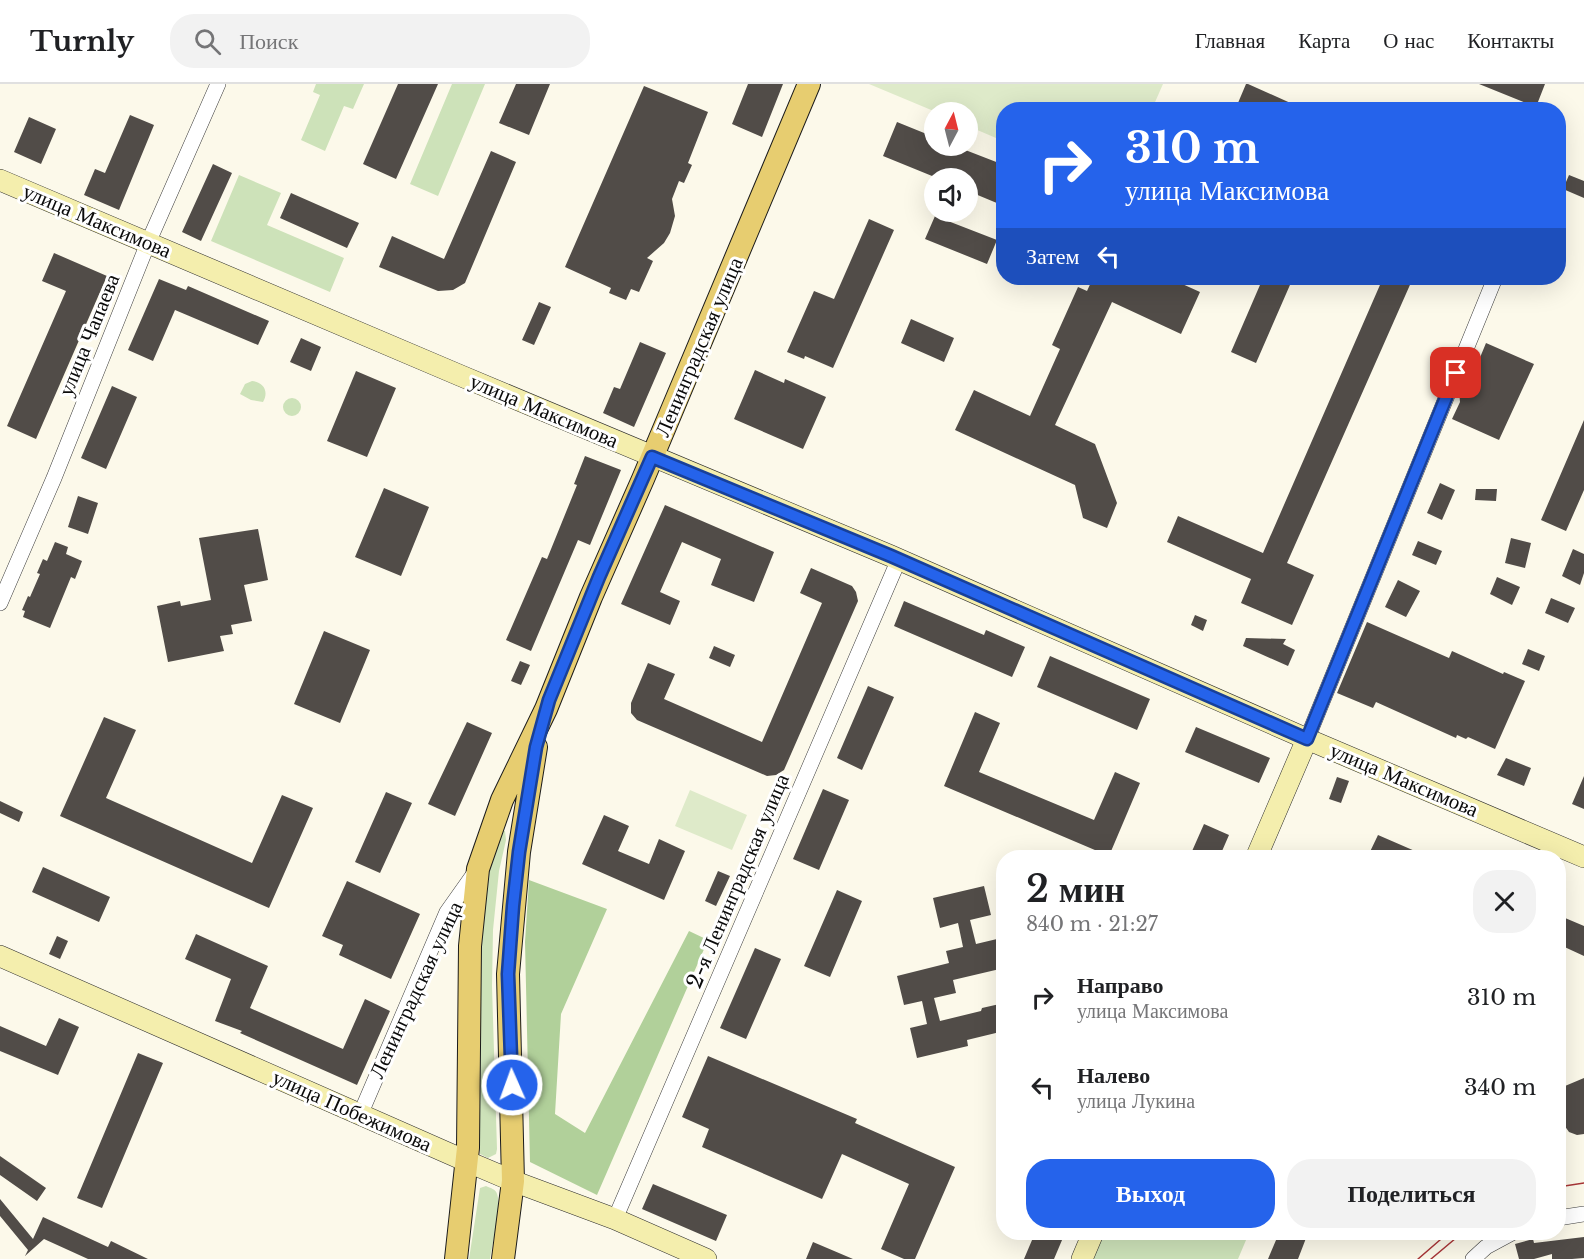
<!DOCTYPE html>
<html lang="ru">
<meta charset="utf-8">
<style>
:root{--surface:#fff;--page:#f2f2f2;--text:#202124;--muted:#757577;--line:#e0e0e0;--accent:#2563eb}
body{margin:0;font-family:"Libre Baskerville",serif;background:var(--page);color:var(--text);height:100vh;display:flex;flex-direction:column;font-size:22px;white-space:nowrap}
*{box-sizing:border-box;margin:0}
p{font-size:20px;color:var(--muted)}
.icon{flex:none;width:33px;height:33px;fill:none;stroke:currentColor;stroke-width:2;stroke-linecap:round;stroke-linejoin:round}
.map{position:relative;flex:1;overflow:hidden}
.panel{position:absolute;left:996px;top:766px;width:570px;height:390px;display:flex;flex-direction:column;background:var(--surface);border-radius:24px;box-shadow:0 6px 24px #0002}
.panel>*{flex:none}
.banner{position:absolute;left:996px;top:18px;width:570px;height:183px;border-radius:24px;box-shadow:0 6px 24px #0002;background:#2563eb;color:#fff;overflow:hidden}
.needle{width:39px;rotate:7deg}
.tools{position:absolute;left:924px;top:18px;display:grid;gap:12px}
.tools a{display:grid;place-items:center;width:54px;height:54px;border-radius:50%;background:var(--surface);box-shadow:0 6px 24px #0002;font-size:30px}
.pin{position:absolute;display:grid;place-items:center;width:51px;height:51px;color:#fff;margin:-26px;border-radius:12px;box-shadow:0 3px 9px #0006}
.me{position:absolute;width:66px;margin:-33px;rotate:358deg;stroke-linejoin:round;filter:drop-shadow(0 0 4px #0008)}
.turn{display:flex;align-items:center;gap:21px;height:126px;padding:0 30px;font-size:27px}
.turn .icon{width:78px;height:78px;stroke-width:2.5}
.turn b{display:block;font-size:42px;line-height:51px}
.then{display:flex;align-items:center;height:57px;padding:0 30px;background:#0003;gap:12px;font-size:22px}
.round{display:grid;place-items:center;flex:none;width:63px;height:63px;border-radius:24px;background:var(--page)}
.overview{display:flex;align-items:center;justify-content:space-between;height:102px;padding:0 30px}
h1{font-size:36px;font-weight:600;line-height:45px}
.button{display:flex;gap:12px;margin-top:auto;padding:12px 30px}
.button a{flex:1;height:69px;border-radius:24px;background:var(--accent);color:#fff;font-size:24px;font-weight:600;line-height:69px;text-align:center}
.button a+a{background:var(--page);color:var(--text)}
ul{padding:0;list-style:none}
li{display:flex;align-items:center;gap:18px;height:90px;padding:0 30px}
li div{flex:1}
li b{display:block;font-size:22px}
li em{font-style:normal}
header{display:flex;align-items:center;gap:36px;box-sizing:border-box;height:84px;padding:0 30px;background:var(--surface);border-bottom:2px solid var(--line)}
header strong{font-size:28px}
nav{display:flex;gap:33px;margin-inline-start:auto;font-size:21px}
.search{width:420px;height:54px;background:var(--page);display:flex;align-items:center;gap:15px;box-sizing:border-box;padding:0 21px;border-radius:24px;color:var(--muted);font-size:22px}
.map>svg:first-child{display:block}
.green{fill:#cde2b9}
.forest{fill:#b1d09a}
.pitch{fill:#deeac9}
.building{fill:#514c48}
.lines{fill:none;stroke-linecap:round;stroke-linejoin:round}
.street-casing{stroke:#3d3d3d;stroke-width:16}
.secondary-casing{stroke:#2c2c2c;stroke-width:22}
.primary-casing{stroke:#1b1b1b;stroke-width:24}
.street{stroke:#fff;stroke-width:15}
.secondary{stroke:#f4eead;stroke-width:21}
.primary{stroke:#e7cd70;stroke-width:22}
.tram{stroke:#a83537;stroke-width:1.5}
.route-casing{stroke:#184099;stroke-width:15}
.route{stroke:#2563eb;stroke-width:10}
.labels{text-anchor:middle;stroke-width:6;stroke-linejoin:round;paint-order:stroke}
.street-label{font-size:21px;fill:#0a0a0a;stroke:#fff}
</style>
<header>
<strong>Turnly</strong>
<div class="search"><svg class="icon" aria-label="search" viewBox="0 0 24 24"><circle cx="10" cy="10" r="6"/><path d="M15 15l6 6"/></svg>Поиск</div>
<nav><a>Главная</a><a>Карта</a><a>О нас</a><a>Контакты</a></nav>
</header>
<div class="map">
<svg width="1584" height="1175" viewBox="0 0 1584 1175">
<rect width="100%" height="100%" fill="#fcf9ea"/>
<path class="green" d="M316,0h48l-11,25 -9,-3 -19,45 -24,-11 19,-45 -7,-3z
M452,0h33l-47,112 -28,-12z
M239,91l42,18 -14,32 77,33 -14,34 -119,-51z
M252,297c12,1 17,11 11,21l-12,-2 -11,-6 5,-10z
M283 323a9 9 0 1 1 18 0a9 9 0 1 1-18 0Z
M501,747h4l1,9 -7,31 -6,59 -1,56 5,163 -1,5 -8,4 -8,-4c-4,-80 -4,-164 4,-243 2,-25 3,-58 17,-80z
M486,1102c4,2 10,3 11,8 5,12 -5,51 -7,65h-21l11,-71z
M1100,1149h149l-11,26h-149z"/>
<path class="forest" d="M529,796l78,29 -46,105 -6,100 30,19 104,-202 19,9 -111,255 -67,-33 -5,-220z"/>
<path class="pitch" d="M869,0h294l-11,25 -148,1 -1,31 -35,-15v-14h-32z
M690,706l57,25 -15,35 -57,-24z"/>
<path class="building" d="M398,0h40l-42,95 -33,-15z
M516,0h34l-21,51 -30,-12z
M748,0h35l-21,53 -30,-13z
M1246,0h2l58,26h-71z
M1479,0h66l-9,23z
M644,2l64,26 -20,51 4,2 -8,18 -5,-2 -7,18 3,17 -5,17 -6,10 -17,15 6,3 -14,31 -8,-3 -5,11 -17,-7 2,-5 -46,-21z
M130,31l24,10 -35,85 -35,-15 11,-26 10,4z
M29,33l27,12 -15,35 -27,-12z
M897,38l37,15v9h21l49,19v41l-36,-15v-13h-31l-54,-22z
M491,67l25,11 -51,121 -12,7 -15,1 -59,-24 13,-31 52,23z
M213,80l19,9 -31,68 -19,-9z
M1569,91l15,6v17l-21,-9z
M291,109l68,30 -12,25 -67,-30z
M935,132l62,24 -10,24 -62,-25z
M869,135l25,11 -61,138 -28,-12 -1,3 -17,-7 27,-61 20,8z
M54,169l53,23 -71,163 -29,-13 59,-135 -24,-10z
M1093,194h76l31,14 -19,42 -69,-32 -57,123 40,19 22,59 -10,25 -24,-10 -8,-33 -120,-55 19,-40 56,26 30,-67 -8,-4 26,-58 9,4z
M1263,194h30l-37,85 -25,-11z
M1383,194h30l-126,285 27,12 -22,50 -51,-22 10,-24 -84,-37 11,-26 85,37z
M159,195l27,11 2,-4 81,35 -11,24 -83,-35 -22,51 -25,-11z
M539,218l12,5 -17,38 -12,-5z
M911,235l43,19 -10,24 -43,-19z
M301,254l20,9 -10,24 -21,-9z
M640,258l26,11 -32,74 -31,-14 11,-26 6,2z
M1486,259l48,21 -35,76 -47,-21 8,-17 -1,-11 9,-22 11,-9z
M755,286l29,13 1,-4 41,18 -23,52 -69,-30z
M356,287l40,17 -29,69 -40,-16z
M112,302l25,11 -31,72 -25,-11z
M1584,336v70l-18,41 -25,-11z
M585,372l36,14 -31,75 -12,-5 -47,111 -25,-11 36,-83 5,2 30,-74 -3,-1z
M1440,399l15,7 -13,30 -15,-7z
M384,404l45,19 -28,69 -46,-19z
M1476,405h21l-1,12 -21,-1z
M78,412l20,7 -10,31 -20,-7z
M665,421l109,47 -20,50 -43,-17 10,-26 -39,-17 -22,50 20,9 -10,24 -49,-21z
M258,445l10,51 -24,5 8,36 -21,4 2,9 -13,2 4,15 -56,11 -11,-56 23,-5 1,5 30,-6 -12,-62z
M1511,454l20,5 -6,25 -20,-5z
M1418,457l24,10 -6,14 -24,-10z
M55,458l13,5 -2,7 16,7 -7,18 -4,-2 -21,51 -27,-11 2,-6 -3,-1 6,-14 2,1 10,-23 -3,-1 6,-14 4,2z
M1573,465l11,5v19l-4,12 -18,-9z
M811,484l41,18 4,6 2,9 -74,169 -8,5 -9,1 -130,-56 -6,-7v-10l17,-40 27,11 -11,25 98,43 60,-139 -22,-10z
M1497,493l23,10 -8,18 -22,-11z
M1398,496l22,11 -14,26 -21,-10z
M1551,514l24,10 -7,15 -23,-10z
M904,517l80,34 2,-5 39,17 -13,30 -118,-51z
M1195,531l12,5 -4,11 -12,-6z
M1367,538l82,36 3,-7 51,23 1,-2 21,9 -30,68 -27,-12 -2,2 -9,-4 -1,3 -80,-36 -3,6 -36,-15z
M324,547l46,19 -30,73 -46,-19z
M1246,554l40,1 -3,5 12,6 -7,16 -45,-20z
M714,562l21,9 -5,12 -21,-9z
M1528,565l17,7 -6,15 -17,-7z
M1050,572l100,43 -13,31 -100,-43z
M520,577l10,4 -9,20 -10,-4z
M868,602l26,11 -32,73 -25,-12z
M975,628l25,11 -21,49 115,48 21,-48 25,11 -31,73 -165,-70z
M104,633l32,13 -30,68 146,65 30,-68 31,13 -44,100 -209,-92z
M467,638l25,11 -37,83 -27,-12z
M1196,643l74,31 -11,25 -74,-31z
M1506,674l25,10 -7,18 -27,-11z
M1584,692v33l-12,-5z
M1337,693l12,4 -8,22 -12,-4z
M823,705l26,11 -30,70 -26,-11z
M386,708l26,11 -32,70 -25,-11z
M0,717l23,11 -4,10 -19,-9z
M604,731l25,11 -11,25 31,13 10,-25 26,12 -21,49 -82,-36z
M1204,740l25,11 -10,23h-30z
M1378,751l53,23h-64z
M43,783l67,30 -11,25 -67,-30z
M718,787l12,5 -14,30 -11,-5z
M347,797l73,33 -29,65 -52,-24 4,-10 -21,-9z
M984,802l7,29 -21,5 6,24 21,-5 7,29 -51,12 3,13 -22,5 6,23 41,-10 1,-3 22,-5v28l-37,9 1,6 -51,12 -7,-30 17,-4 -5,-23 -18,4 -7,-29 52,-13 -3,-12 17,-4 -5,-24 -18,5 -7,-30z
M837,806l25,11 -32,76 -26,-11z
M1558,831l26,11v30l-26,-12z
M196,850l72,32 -18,42 93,41 22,-50 25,12 -33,74 -117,-52 2,-2 -27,-10 16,-42 -46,-20z
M57,852l11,5 -8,18 -11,-5z
M755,864l26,11 -35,80 -26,-11z
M59,934l20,9 -21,48 -58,-24v-25l46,20z
M138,969l25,10 -61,145 -25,-10z
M708,972l149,63 -2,4 100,44 -40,92h-11l-23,-10 28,-65 -67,-30 -20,45 -120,-52 7,-18 -27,-12z
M1584,994v56l-7,1 -8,-3 -5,-7 -6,-14v-20l7,-5z
M0,1072l46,32 -9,13 -37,-26z
M653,1100l74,31 -11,26 -74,-32z
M0,1115l33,40 10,-22 65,30 3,-6 37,18h-60l-44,-20 -19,17 3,-6 -28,-34z
M1035,1149h30l-11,26h-30z
M1279,1149h29l-10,26h-30z
M1584,1153v21l-12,1h-20v-5l-18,5h-15l-4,-15 18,-5 1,4z
M813,1158l40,17h-47z"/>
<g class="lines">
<defs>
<path id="street" d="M0,519l54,-125 94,-235 70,-159
M1307,655l188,-461
M360,1031l87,-203 29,-41
M1558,1134l26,-4
M615,1135l284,-660
M1473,1175l13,-12 26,-14"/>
<path id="secondary" d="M0,96l459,195 432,181 416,183 277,118
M1256,774l51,-119
M0,872l466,205 47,20 102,38 91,40
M1082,1175l11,-26"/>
<path id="primary" d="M456,1175l12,-111 2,-202 8,-77 24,-69 44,-91 45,-112 52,-118 166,-395
M503,1175l10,-78 -5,-207 11,-122 17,-105"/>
</defs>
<use href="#street" class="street-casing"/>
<use href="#secondary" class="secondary-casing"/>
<use href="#primary" class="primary-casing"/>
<use href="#street" class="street"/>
<use href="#secondary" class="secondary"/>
<use href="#primary" class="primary"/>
<path class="tram" d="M1558,1103l26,-4
M1418,1175l30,-26
M1431,1175l31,-26"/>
</g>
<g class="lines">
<defs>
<path id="route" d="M512,1001l-4,-111 5,-68 6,-54 17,-105 13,-47 50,-123 53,-120 239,99 416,183 149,-366"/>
</defs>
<use href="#route" class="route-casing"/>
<use href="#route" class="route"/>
</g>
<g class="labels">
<g class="street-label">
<text transform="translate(97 137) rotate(23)" y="7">улица Максимова</text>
<text transform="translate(89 251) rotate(-68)" y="7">улица Чапаева</text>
<text transform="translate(699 263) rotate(-67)" y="7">Ленинградская улица</text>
<text transform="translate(544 327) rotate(23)" y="7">улица Максимова</text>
<text transform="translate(1404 696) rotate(23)" y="7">улица Максимова</text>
<text transform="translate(738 797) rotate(-67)" y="7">2-я Ленинградская улица</text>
<text transform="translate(416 906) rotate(-65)" y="7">Ленинградская улица</text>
<text transform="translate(352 1027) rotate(24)" y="7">улица Побежимова</text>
</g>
</g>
</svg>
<div class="tools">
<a><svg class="needle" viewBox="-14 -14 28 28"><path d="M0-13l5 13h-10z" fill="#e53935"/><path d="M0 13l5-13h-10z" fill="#757577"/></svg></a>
<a><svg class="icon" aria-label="sound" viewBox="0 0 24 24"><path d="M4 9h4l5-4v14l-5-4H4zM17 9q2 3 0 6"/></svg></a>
</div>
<div class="pin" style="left:1456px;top:289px;background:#d93025"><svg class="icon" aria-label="arrive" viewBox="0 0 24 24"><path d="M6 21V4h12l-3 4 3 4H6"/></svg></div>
<svg class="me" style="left:512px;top:1001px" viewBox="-20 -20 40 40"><circle r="17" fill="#2563eb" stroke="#fff" stroke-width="3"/><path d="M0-11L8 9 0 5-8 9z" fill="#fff"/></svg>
<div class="banner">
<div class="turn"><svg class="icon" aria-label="right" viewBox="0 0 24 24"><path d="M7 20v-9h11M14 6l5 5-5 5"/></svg><div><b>310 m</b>улица Максимова</div></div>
<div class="then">Затем<svg class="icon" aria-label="left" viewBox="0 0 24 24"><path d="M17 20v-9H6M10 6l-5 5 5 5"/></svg></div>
</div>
<section class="panel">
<div class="overview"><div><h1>2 мин</h1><p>840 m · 21:27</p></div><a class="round"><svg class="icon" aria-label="close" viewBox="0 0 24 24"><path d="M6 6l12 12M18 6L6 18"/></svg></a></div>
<ul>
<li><svg class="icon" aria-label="right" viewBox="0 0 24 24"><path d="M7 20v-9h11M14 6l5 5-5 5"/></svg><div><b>Направо</b><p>улица Максимова</p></div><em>310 m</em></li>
<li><svg class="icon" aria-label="left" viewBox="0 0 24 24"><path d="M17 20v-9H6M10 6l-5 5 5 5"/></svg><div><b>Налево</b><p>улица Лукина</p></div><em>340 m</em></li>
</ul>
<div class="button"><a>Выход</a><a>Поделиться</a></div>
</section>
</div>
